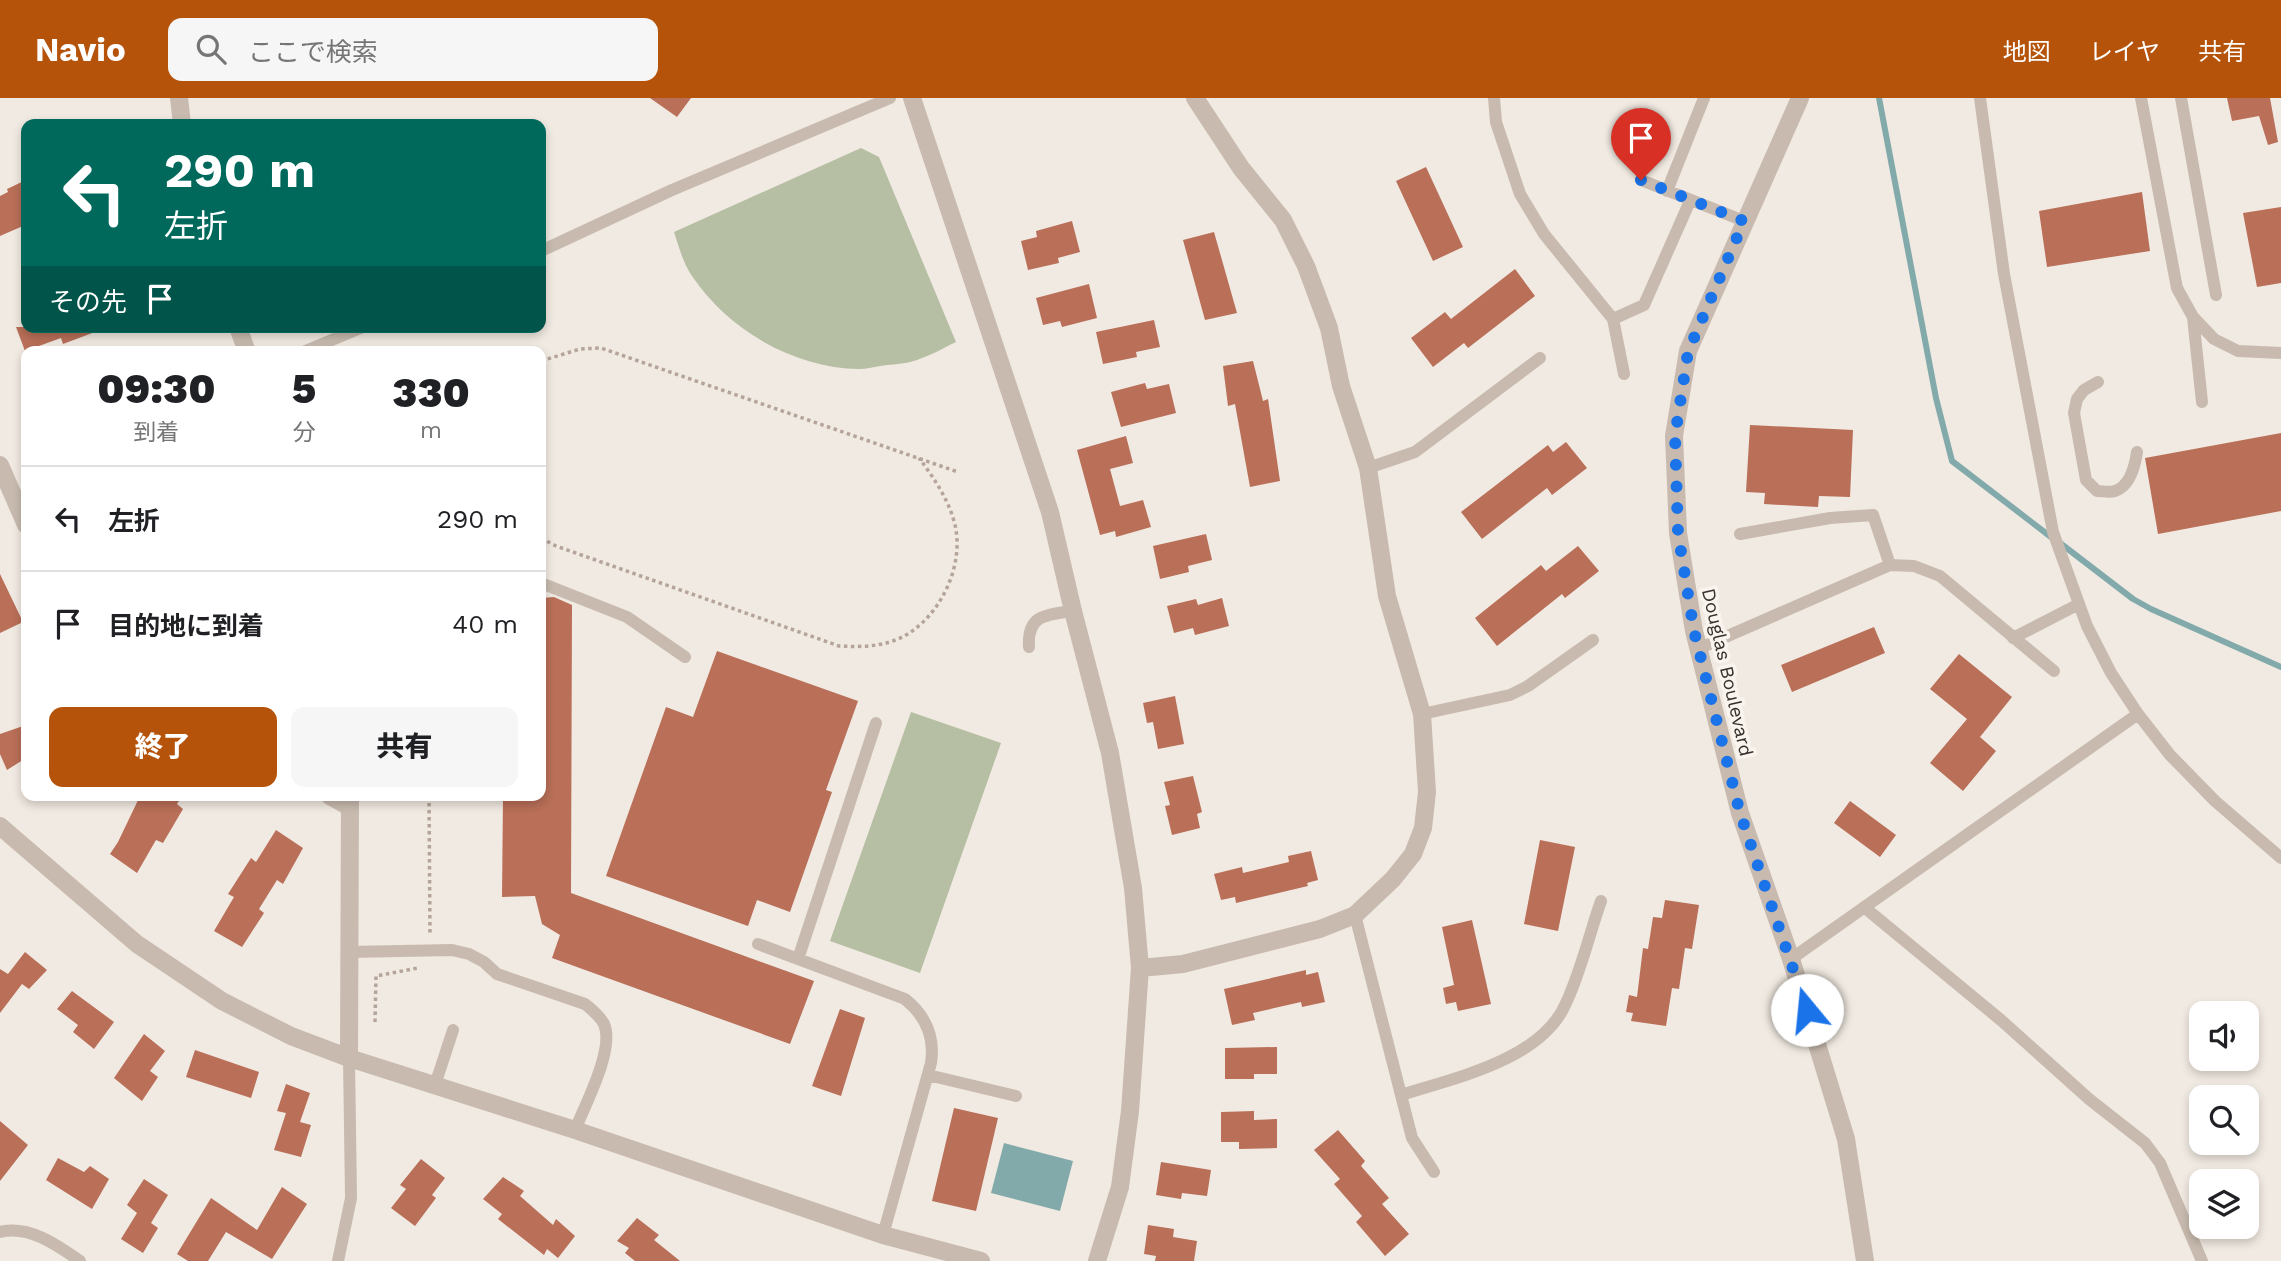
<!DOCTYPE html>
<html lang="ja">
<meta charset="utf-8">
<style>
:root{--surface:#fff;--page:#f6f6f6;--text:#202124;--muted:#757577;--line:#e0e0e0;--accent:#b45309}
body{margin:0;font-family:"Work Sans","Noto Sans JP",sans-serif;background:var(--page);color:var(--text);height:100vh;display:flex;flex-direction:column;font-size:26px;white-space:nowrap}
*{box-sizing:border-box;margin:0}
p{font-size:23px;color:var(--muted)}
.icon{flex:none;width:38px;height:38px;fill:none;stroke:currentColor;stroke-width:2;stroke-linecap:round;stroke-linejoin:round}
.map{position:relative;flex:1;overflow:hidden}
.drawer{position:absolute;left:21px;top:248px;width:525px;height:455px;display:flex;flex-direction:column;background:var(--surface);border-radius:14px;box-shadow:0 4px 10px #0003}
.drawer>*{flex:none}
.banner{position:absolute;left:21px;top:21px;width:525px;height:214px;border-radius:14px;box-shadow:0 4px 10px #0003;background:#00695c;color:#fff;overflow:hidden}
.tools{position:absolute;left:2189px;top:903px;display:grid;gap:14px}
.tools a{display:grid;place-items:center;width:70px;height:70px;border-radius:14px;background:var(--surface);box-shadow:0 4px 10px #0003;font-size:35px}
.pin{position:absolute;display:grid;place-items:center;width:60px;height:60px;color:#fff;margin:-72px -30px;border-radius:50% 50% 50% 0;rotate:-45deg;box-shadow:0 0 7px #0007}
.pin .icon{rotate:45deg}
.me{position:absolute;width:77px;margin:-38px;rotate:343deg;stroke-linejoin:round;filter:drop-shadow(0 0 5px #0008)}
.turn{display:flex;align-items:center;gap:24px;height:147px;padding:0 28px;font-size:32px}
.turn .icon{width:91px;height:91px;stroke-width:2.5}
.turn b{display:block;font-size:49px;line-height:60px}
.then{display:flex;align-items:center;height:66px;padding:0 28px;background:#0003;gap:14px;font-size:26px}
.eta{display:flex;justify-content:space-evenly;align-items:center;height:119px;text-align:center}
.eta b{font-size:42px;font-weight:800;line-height:49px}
.action{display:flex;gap:14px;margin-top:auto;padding:14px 28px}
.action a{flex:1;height:80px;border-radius:14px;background:var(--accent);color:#fff;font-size:28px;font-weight:800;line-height:80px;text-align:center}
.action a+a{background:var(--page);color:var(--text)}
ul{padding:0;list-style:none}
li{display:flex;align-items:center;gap:21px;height:105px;padding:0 28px;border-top:2px solid var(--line)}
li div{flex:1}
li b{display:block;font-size:26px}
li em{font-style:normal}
header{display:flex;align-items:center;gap:42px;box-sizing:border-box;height:98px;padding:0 35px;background:var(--accent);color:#fff}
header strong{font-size:33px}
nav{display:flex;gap:38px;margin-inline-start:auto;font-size:24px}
.search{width:490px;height:63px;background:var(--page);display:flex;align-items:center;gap:18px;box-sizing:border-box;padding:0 24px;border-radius:14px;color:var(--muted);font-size:26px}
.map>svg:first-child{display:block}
.green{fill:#b6bfa3}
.water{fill:#83aaab}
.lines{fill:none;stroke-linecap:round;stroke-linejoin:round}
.stream{stroke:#83aaab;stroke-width:6}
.building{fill:#b96f58}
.path{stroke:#b4a499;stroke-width:3.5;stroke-dasharray:3.5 3.5;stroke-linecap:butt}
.service{stroke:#c8baae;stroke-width:12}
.minor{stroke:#c8baae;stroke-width:18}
.tertiary{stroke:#c8baae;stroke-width:18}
.route{stroke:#1a73e8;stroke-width:12;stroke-dasharray:0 21.6}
.labels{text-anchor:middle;stroke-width:7;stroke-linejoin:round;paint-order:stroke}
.street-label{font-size:19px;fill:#38302c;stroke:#f9f4ee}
</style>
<header>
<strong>Navio</strong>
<div class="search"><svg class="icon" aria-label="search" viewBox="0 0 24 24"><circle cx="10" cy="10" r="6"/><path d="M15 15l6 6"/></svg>ここで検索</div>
<nav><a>地図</a><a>レイヤ</a><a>共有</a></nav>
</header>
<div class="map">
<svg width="2281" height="1163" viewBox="0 0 2281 1163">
<rect width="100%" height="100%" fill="#f1eae2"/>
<path class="green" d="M861,50l18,9 77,185c-11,5 -22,12 -34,16 -13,6 -28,6 -42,8 -7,1 -14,3 -21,3 -65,-1 -131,-39 -167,-93 -9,-13 -13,-29 -18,-44z
M911,614l90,31 -81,230 -90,-32z"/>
<path class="water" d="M1004,1045l69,18 -13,50 -69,-18z"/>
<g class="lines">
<path class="stream" d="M1879,0l57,300 16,63 99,76
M2060,445l73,56 18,10 130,58"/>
</g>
<path class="building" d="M650,0h41l-14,19z
M2227,0h43l8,44 -10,3 -9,-29 -27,5z
M1426,69l37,80 -30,14 -37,-80z
M26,82v37l-5,3 2,6 -23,10v-40l8,-4 -1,-3z
M2142,94l8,59 -103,16 -8,-56z
M2281,109v76l-24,4 -14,-74z
M1072,123l8,31 -22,6 1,5 -31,7 -7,-29 16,-4 -1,-6z
M1214,134l23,81 -32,7 -22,-80z
M1515,171l20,27 -67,52 -4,-5 -31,24 -22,-29 34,-26 6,7z
M1089,186l8,34 -35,9 -2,-6 -17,4 -7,-27z
M1154,222l6,27 -24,5 1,5 -34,7 -7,-32z
M16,229h87v2l-40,15 -2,-6 -36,13z
M1253,263l10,40 5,-2 12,82 -30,6 -15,-83 -7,2 -5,-40z
M1145,285l2,6 22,-5 7,29 -55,14 -10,-35z
M1750,327l103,5 -3,67 -31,-1 -1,11 -54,-3 1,-11 -19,-1z
M2281,335v78l-123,23 -13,-76z
M1126,338l7,27 -23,6 10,37 23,-6 8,27 -35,10 -1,-6 -15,4 -23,-85z
M1566,344l21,26 -35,27 -5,-7 -65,51 -21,-27 87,-67 5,7z
M1206,436l6,26 -24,6 1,6 -29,7 -7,-33z
M1578,448l21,25 -34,27 -3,-4 -65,52 -22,-28 66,-53 5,6z
M0,476l23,48 -23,11z
M554,499l18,8 -1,288 243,88 -24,63 -238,-86 8,-23 -18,-11 -7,-28 -33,1 1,-101h38v-198z
M1222,500l7,28 -34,9 -2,-7 -19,5 -7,-27 29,-7 2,6z
M1874,529l11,26 -93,39 -11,-27z
M717,553l141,50 -32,89 6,2 -42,120 -33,-12 -9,26 -142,-50 60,-169 27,10z
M1959,556l53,43 -32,40 16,14 -33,40 -33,-28 37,-44 -37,-30z
M1175,598l9,48 -26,5 -5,-27 -6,1 -4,-20z
M26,627v33l-19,12 -7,-16v-20z
M1193,678l9,36 -5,2 3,14 -28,7 -7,-29 5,-1 -6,-23z
M140,698h42l-5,8 6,5 -20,34 -7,-3 -19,33 -27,-19 8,-12z
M1850,703l46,34 -16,22 -46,-34z
M276,732l27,18 -20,36 -6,-4 -18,29 5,4 -22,34 -28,-16 20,-34 -6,-3 23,-36 5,4z
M1540,742l35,7 -17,84 -34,-7z
M1311,753l7,29 -11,3 1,3 -72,17 -1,-6 -14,3 -7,-26 28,-7 1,6 46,-11 -1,-6z
M1665,802l34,5 -7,44 -7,-1 -6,41 -7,-1 -6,38 -35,-5 2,-8 -7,-1 3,-17 8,2 6,-49 5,1 5,-32 9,1z
M1472,822l19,84 -33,7 -2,-9 -10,2 -3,-16 11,-3 -12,-58z
M25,854l22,18 -18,19 -7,-5 -22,29v-44l8,5z
M1306,872v5l12,-3 7,30 -23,5 -1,-5 -48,11 2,7 -23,5 -8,-36z
M72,893l42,31 -20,27 -21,-17 5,-7 -21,-16z
M840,911l25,9 -24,78 -29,-10z
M144,936l21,17 -15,20 8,6 -16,24 -28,-23z
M1277,949v27h-23v5h-29v-31z
M195,952l64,22 -8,26 -65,-21z
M286,986l24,9 -10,29 11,3 -10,32 -27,-7 12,-37 -9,-2z
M954,1010l44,10 -22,93 -44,-10z
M1254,1013v9l23,-1v29l-38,1v-7h-18v-30z
M0,1023l28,24 -28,36z
M1338,1032l27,31 -4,5 28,32 -7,6 27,30 -24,22 -29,-34 6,-6 -28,-32 6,-5 -26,-29z
M58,1060l26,14 6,-6 19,13 -17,30 -46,-29z
M421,1061l24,19 -13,17 4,3 -21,28 -24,-18 15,-19 -6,-4z
M1161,1064l50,8 -4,26 -25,-3 -1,6 -25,-4z
M503,1079l21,14 -4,5 33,29 3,-6 19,17 -17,22 -11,-9 -3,6 -46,-36 4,-5 -19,-15z
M144,1081l24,16 -17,28 7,5 -15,25 -22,-14 16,-26 -10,-8z
M282,1089l25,17 -35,55 -46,-27 -18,29h-20l-11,-7 34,-56 46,32z
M637,1120l22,17 -5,5 26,21h-45l-10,-8 4,-5 -12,-7z
M1148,1127l26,4 -1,8 24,4 -3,20h-39l1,-5 -12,-2z"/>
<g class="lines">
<path class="path" d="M541,263l39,-12 21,-1 357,124
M541,440l15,8 283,100c20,1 40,1 59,-7 40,-17 67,-72 57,-114 -6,-25 -21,-47 -36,-67
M429,698l1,139
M375,924l1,-46 42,-8"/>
<path class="service" d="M1494,0l2,24 24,72 24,40 69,85 11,55
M1980,0l24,176 49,258 34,94 24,47 27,41 32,41 45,46 66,57
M2141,0l36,190 16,29 21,22 24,12 43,2
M2181,0l35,197
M1641,82l103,41
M1667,93l37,-93
M541,153l131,-61 218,-92
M2193,219l9,85
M1613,221l31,-14 46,-104
M303,254l60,-25
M2098,284l-14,8 -7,9 -3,14 12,67 11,11c5,0 13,2 18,0 15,-5 20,-25 22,-39
M1368,370l47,-16 125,-94
M1740,436l90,-16 43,-3 17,50
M541,485l86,34 58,40
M2013,540l66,-34
M1029,549c-2,-32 16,-32 44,-36
M1698,551l192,-84 24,1 26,10 114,95
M1422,616l88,-19 18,-9 65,-46
M1864,809l138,114 87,78 56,44 15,20 42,98
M1355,817l57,223 22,34
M758,846l147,55c21,17 30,38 26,64l-48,172
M349,854l103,-2 17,4 15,8 13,12 88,30c7,6 15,12 19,20 11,25 -19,81 -29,106
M798,861l78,-236
M1791,861l347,-245
M928,977l88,21
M435,987l18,-55
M1401,997c53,-17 141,-35 165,-92 15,-32 23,-68 35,-102
M0,1134c29,-7 57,13 80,29
M338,1163l13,-63 -2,-140"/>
<path class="minor" d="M179,0l3,26
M912,0l138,414 23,99 37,142 23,135 7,80 -10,143 -10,76 -23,74
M238,229l9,25
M0,367l26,60
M330,698l20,11
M0,728l137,118 85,57 69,35 58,22 226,72 308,105 98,26
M1140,870l43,-4 137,-35 35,-14 38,-36 20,-25 10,-26 4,-36 -5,-78 -35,-118 -19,-128 -27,-82 -12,-58 -23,-62 -23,-46 -42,-52 -46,-70
M349,960l1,-262"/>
<path class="tertiary" d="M1800,0l-112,253 -14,85 4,97 16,98 46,182 51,146 55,180 19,122"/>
</g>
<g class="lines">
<path class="route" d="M1641,82l103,41 -56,131 -13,84 3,97 16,98 46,182 67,197"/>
</g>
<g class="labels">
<g class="street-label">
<text transform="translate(1728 574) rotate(77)" y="7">Douglas Boulevard</text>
</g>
</g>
</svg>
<div class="tools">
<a><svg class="icon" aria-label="sound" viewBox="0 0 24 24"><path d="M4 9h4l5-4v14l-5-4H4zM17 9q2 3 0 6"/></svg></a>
<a><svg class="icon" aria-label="search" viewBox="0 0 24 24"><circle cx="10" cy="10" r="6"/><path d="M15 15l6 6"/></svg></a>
<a><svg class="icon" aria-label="layers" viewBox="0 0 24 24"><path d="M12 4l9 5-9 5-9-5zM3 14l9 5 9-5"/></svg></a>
</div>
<div class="pin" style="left:1641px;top:82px;background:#d93025"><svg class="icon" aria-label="arrive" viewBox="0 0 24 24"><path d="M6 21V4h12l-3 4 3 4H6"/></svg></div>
<svg class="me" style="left:1807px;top:912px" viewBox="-20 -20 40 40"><circle r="19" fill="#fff"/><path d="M0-13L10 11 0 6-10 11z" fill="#1a73e8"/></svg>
<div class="banner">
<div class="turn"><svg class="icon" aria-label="left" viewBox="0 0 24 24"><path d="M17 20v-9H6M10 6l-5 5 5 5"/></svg><div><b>290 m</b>左折</div></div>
<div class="then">その先<svg class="icon" aria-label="arrive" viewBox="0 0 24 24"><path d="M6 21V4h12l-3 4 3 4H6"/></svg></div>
</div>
<section class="drawer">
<div class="eta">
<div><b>09:30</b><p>到着</p></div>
<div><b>5</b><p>分</p></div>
<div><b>330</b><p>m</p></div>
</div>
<ul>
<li><svg class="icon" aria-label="left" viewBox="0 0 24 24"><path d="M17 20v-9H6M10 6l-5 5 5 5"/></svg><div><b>左折</b></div><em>290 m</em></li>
<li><svg class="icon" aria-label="arrive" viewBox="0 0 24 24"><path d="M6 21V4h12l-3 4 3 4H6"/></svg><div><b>目的地に到着</b></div><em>40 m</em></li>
</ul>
<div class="action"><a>終了</a><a>共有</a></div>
</section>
</div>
